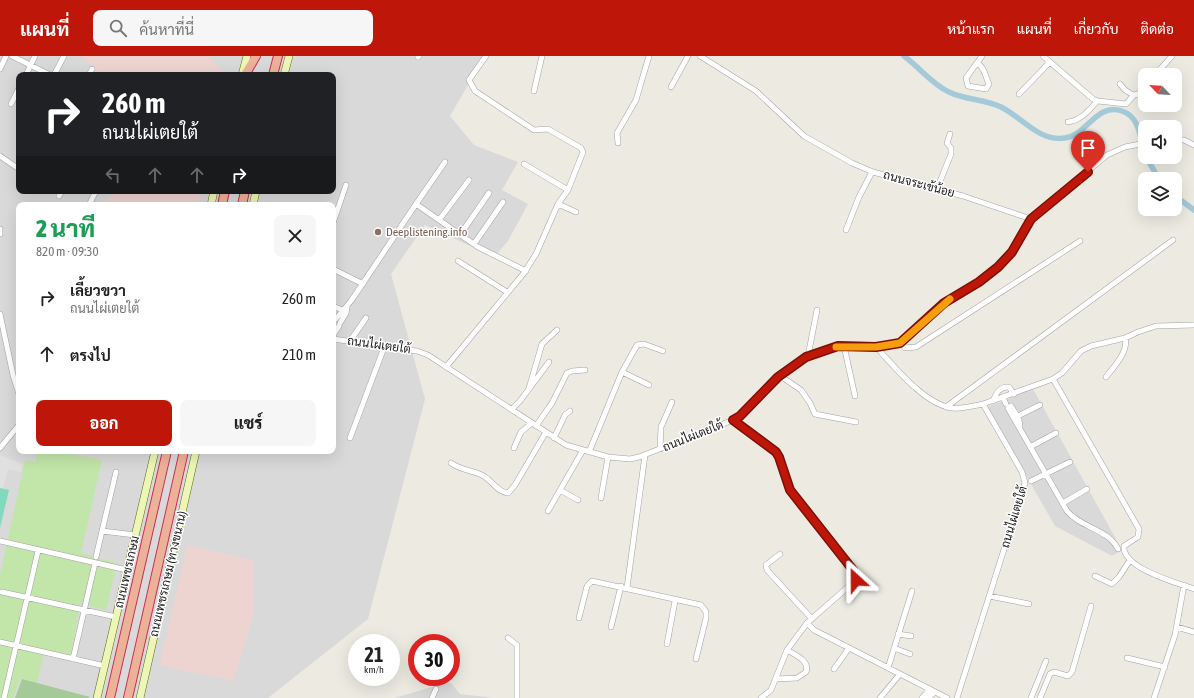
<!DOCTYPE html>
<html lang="th">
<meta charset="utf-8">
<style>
:root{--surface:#fff;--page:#f6f6f6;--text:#222;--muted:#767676;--accent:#be1709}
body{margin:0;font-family:"Asap Condensed",Sarabun,sans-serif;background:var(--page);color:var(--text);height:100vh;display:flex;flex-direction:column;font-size:15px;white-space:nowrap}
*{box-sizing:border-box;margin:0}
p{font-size:13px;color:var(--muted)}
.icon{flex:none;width:22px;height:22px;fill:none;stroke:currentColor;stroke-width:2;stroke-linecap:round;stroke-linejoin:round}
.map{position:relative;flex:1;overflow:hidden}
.drawer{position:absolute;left:16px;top:146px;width:320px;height:252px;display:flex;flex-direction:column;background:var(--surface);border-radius:8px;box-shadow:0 4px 16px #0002}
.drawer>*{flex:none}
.banner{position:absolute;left:16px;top:16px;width:320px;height:122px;border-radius:8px;box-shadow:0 4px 16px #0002;background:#202124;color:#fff;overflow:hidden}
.needle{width:26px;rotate:295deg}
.tools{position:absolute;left:1138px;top:12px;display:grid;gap:8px}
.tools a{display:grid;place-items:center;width:44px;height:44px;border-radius:8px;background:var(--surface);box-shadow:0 4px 16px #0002;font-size:20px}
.speed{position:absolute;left:348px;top:578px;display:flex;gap:8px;font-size:20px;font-weight:700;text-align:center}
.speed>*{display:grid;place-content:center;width:52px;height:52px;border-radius:50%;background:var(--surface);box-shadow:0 4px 16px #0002;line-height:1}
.speed small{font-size:10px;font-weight:400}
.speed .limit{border:6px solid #d22;background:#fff;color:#111}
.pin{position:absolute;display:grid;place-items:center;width:34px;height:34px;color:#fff;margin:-41px -17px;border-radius:50% 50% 50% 0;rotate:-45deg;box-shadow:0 0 4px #0007}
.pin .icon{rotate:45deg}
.me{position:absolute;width:44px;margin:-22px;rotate:336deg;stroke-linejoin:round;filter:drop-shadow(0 0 3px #0008)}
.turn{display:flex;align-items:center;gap:14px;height:84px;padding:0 20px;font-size:18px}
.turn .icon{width:52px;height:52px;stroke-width:2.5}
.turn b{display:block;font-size:28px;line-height:34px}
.lanes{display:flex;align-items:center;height:38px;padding:0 20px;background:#0003;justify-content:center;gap:20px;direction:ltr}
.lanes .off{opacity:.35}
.round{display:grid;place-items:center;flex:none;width:42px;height:42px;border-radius:8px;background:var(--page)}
.head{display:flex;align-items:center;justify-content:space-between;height:68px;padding:0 20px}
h1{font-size:24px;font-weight:800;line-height:30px;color:#1e9e55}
.action{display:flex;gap:8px;margin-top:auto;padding:8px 20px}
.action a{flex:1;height:46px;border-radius:8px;background:var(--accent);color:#fff;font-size:16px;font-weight:800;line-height:46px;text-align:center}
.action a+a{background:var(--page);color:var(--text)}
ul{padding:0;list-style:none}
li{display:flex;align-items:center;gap:12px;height:56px;padding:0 20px}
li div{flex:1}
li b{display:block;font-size:15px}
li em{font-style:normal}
header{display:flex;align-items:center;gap:24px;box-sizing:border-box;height:56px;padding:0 20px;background:var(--accent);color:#fff}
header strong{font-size:19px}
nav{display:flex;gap:22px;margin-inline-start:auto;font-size:14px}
.search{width:280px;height:36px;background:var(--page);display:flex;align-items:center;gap:10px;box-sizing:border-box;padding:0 14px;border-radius:8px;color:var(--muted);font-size:15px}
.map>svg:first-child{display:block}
.residential{fill:#dad9d9;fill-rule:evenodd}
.commercial{fill:#edd4d1}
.grass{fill:#c2e5a9}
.forest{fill:#a3ca98}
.pitch{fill:#82d9be}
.parking{fill:#e0e0e0}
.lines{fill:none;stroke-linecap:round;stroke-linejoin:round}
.canal{stroke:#a4c9d9;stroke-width:5.5}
.minor-casing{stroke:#a3a3a3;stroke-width:6}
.secondary-casing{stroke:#5a6c09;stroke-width:8}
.trunk-casing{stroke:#ce2b56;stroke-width:10}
.minor{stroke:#fff;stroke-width:5}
.secondary{stroke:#eef6b7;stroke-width:7}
.trunk{stroke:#ecb298;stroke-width:8}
.route-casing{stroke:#7c0f06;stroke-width:10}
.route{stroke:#be1709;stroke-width:7}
.slow{stroke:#f59e0b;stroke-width:7}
.education-dot{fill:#8d6e63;stroke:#fff;stroke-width:1.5}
.labels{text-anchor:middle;stroke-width:3;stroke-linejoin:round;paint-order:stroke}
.street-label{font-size:12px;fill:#1c1c1c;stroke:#fff}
.education-label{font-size:12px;fill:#785e54;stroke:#fff;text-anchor:start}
</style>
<header>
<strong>แผนที่</strong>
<div class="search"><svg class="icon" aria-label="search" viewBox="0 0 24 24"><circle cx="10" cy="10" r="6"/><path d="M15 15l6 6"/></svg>ค้นหาที่นี่</div>
<nav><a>หน้าแรก</a><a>แผนที่</a><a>เกี่ยวกับ</a><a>ติดต่อ</a></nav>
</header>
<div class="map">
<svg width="1194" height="642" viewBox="0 0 1194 642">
<rect width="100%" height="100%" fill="#edeae2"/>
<path class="residential" d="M0,0h485l-35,60 24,29 44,17 -16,28 26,14 -20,37 -14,16 -69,-32 -34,49 34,125 -57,220 -100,79h-268zM19,19h314v116h-314zM19,149h314v246h-314z
M1033,333l89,161 -10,6 -57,-30 -68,-119z
M450,626l10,12 34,4h-100z"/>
<path class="commercial" d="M81,0h127l18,19h-124z
M116,135h86l-3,14h-100z
M187,489l66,15 1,54 -21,67 -73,-16z"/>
<path class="grass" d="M37,395h17l48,9 -21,93 36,10 -11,47 -26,-6 -10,55 -26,-7 -7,31 -17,-5 -7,20h-13v-123l25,-115 10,2z"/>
<path class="forest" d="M22,623l68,18 -1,1h-74z"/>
<path class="pitch" d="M0,432l9,2 -9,38z"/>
<path class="parking" d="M0,399l23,9 -2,8 -13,-3 -5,19 -3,-1z"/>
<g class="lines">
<path class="canal" d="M904,0c15,11 28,28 45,36 16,8 35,7 52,15 22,11 38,35 64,31 22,-3 32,-36 57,-27 18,6 18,27 23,43
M1146,101l13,22
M1175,140l19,14"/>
<defs>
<path id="minor" d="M12,0l38,19
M700,0l56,35 48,45 48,27 21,9 90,24 68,23
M1043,0l50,43 5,2 28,3 8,-9 4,-1 7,-8
M418,1l1,-1
M977,7c8,4 8,14 12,21l-3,5 -18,-3 -2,-8 16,-22
M0,13l6,-13
M26,19l9,-19
M54,19l10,-19
M89,19l3,-6
M1155,19l17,-19
M1120,28l5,6 8,5
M671,31l17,-31
M534,35l8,-35
M1019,38l31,-32
M11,48l8,-16
M1068,66c12,-1 22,-12 29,-21
M1175,83l9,1 10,5
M618,87l-1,-10 19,-33 13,-44
M0,100l19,13
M524,108l44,26
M937,133l14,-35v-6l-4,-5 3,-9
M59,140l3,-5
M416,148l29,-42
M558,148l18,8
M89,149l7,-14
M439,164l30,-40
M333,167l13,-38
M0,173v5
M846,174l13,-33 13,-25
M460,179l29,-42
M474,188l29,-42
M458,205l49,31
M333,213l30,15
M333,250l11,5
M0,258l13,61 6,19
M334,265l17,-20 65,-97 62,43 48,24
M340,267l6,-10 1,-6
M333,279l6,-9
M333,283l84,12 11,4 138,90 42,12 22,2 9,-2 94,-37 7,-4c28,-28 56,-65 99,-70 12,-1 25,0 37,1 19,20 48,57 76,61 10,1 21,-2 31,-4l39,68 3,11 -68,215
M350,285l16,-23
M900,287l5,5 11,-1 164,-106
M844,290l11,50
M876,291l24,-4 44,-40 35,-21 19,-15 14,-15 19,-33 76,-64 18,-8 20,-4
M808,300l9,-46
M446,311l78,-94 12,-19 22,-50 10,-14 15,-38 -2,-4 -33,-19 -14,1 -59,-39 -6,-11 17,-24
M622,316l27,13
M779,319l22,15 9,13 5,11 41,8
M1106,321c8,-10 23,-26 19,-39
M1053,323l86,150 -1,8 -14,9c-2,22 53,37 70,43
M529,332l13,-44 15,-14
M1003,342l3,6
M993,345c3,-8 7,-15 16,-14l5,7
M983,348l70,-25 9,-6 19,-22 10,-5 34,-8 13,-6 18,-6 38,-1
M1011,350l8,13 1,8
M946,351l227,-167
M1008,352l59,103c14,17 41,18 51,38
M512,353l8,-8 29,-39
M1014,362l26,-13
M733,364l43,32 3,5 11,32 65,85 1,6 -49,43 7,7 133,68
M536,370l16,-23 15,-30 5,-2 13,-1
M350,382l35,-93
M554,382l11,-23 5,-4
M1030,391l26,-14
M0,392l19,-23
M514,392l7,-16 11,-9
M660,393l1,-22 11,-25
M589,396l33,-80 15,-27 7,-1 19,7
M451,407c10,7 20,7 31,12 10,5 15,17 26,18l7,-8 31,-53
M116,416l-14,59 33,4
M1031,425l39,-19
M560,434l18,10
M601,442l7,-41
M1063,447l24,-14
M548,455l35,-61
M0,485l127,29
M780,498l-14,11 1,5 45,49
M96,501l6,-26
M1095,520l17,8 7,-7 11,-17
M627,532l18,-133
M2,536l114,25
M989,540l40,8
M579,562l8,-32 5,-5 109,24 5,7v6l-10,41
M611,571l10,-41
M1177,571l17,5
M898,578l13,2
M508,582l9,7v53
M0,586l105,24
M667,588l8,-43
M894,592l16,6
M1127,602l38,9
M73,603l22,-96
M888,612l24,-77
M834,613l15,-21
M777,623l20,-1 9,-6c4,-11 -10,-17 -19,-22
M4,642l34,-147
M432,642l4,-9
M761,642l10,-8 16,-40 20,-27
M880,642l20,-24
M922,642l8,-9
M928,642l7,-6
M1031,642l15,-37
M1040,642l10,-24 4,-2 14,4 4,-4 19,-66
M1154,642l21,-63 9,-50"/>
<path id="secondary" d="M242,19l5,-19
M284,19l5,-19
M211,149l3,-14
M253,149l3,-14
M97,642l58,-247
M140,642l56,-247"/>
<path id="trunk" d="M245,19l11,-19
M273,19l5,-19
M222,149l3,-14
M242,149l3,-14
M110,642l57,-247
M128,642l56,-247"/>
</defs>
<use href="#minor" class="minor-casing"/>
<use href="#secondary" class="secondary-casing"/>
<use href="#trunk" class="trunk-casing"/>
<use href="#minor" class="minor"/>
<use href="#secondary" class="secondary"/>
<use href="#trunk" class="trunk"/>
</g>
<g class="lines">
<defs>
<path id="route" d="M856,524l-3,-10 -63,-80 -11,-33 -3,-5 -43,-32 7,-4 38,-39 28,-20 32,-11 38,1 24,-4 44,-40 35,-21 19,-15 14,-15 19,-33 57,-47"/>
</defs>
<use href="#route" class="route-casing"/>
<use href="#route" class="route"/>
<path class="slow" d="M836,291h40l24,-4 50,-44"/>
</g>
<circle class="education-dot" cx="378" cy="176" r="4"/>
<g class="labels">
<g class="street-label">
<text transform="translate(919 128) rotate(15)" y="4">ถนนจระเข้น้อย</text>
<text transform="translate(379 289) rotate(8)" y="4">ถนนไผ่เตยใต้</text>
<text transform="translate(693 380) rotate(-22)" y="4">ถนนไผ่เตยใต้</text>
<text transform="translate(1014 461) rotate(-73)" y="4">ถนนไผ่เตยใต้</text>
<text transform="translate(127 516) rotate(-77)" y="4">ถนนเพชรเกษม</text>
<text transform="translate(168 518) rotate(-77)" y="4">ถนนเพชรเกษม (ทางขนาน)</text>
</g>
<g class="education-label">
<text x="386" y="180">Deeplistening.info</text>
</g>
</g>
</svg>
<div class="tools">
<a><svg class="needle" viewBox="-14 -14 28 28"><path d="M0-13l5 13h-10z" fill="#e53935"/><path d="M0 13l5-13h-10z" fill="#767676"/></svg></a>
<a><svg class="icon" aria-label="sound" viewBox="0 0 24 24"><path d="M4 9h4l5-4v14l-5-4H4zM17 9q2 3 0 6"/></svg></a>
<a><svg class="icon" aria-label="layers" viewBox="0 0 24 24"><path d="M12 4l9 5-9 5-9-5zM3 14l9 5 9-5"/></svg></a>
</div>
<div class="speed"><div>21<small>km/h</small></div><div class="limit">30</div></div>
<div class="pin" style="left:1088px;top:116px;background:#d93025"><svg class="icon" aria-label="arrive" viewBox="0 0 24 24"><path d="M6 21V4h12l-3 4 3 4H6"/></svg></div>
<svg class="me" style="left:856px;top:524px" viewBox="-20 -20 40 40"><path d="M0-17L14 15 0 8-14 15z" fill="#be1709" stroke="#fff" stroke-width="4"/></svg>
<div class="banner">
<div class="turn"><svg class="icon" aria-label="right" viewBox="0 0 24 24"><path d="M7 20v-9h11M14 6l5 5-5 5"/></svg><div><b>260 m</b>ถนนไผ่เตยใต้</div></div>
<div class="lanes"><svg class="icon off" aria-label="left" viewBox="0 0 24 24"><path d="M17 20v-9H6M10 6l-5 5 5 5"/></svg><svg class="icon off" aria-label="ahead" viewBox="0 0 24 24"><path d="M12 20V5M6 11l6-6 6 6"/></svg><svg class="icon off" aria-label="ahead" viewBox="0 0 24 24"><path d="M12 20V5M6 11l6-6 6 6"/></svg><svg class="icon" aria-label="right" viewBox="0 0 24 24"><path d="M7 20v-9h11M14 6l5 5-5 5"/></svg></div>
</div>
<section class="drawer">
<div class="head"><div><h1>2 นาที</h1><p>820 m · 09:30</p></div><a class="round"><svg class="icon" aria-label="close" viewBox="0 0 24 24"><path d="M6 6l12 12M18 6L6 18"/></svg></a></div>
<ul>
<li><svg class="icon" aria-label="right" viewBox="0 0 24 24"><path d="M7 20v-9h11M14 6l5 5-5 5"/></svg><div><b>เลี้ยวขวา</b><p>ถนนไผ่เตยใต้</p></div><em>260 m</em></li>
<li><svg class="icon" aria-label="ahead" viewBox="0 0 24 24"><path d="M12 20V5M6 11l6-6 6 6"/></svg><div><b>ตรงไป</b></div><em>210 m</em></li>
</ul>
<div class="action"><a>ออก</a><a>แชร์</a></div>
</section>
</div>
